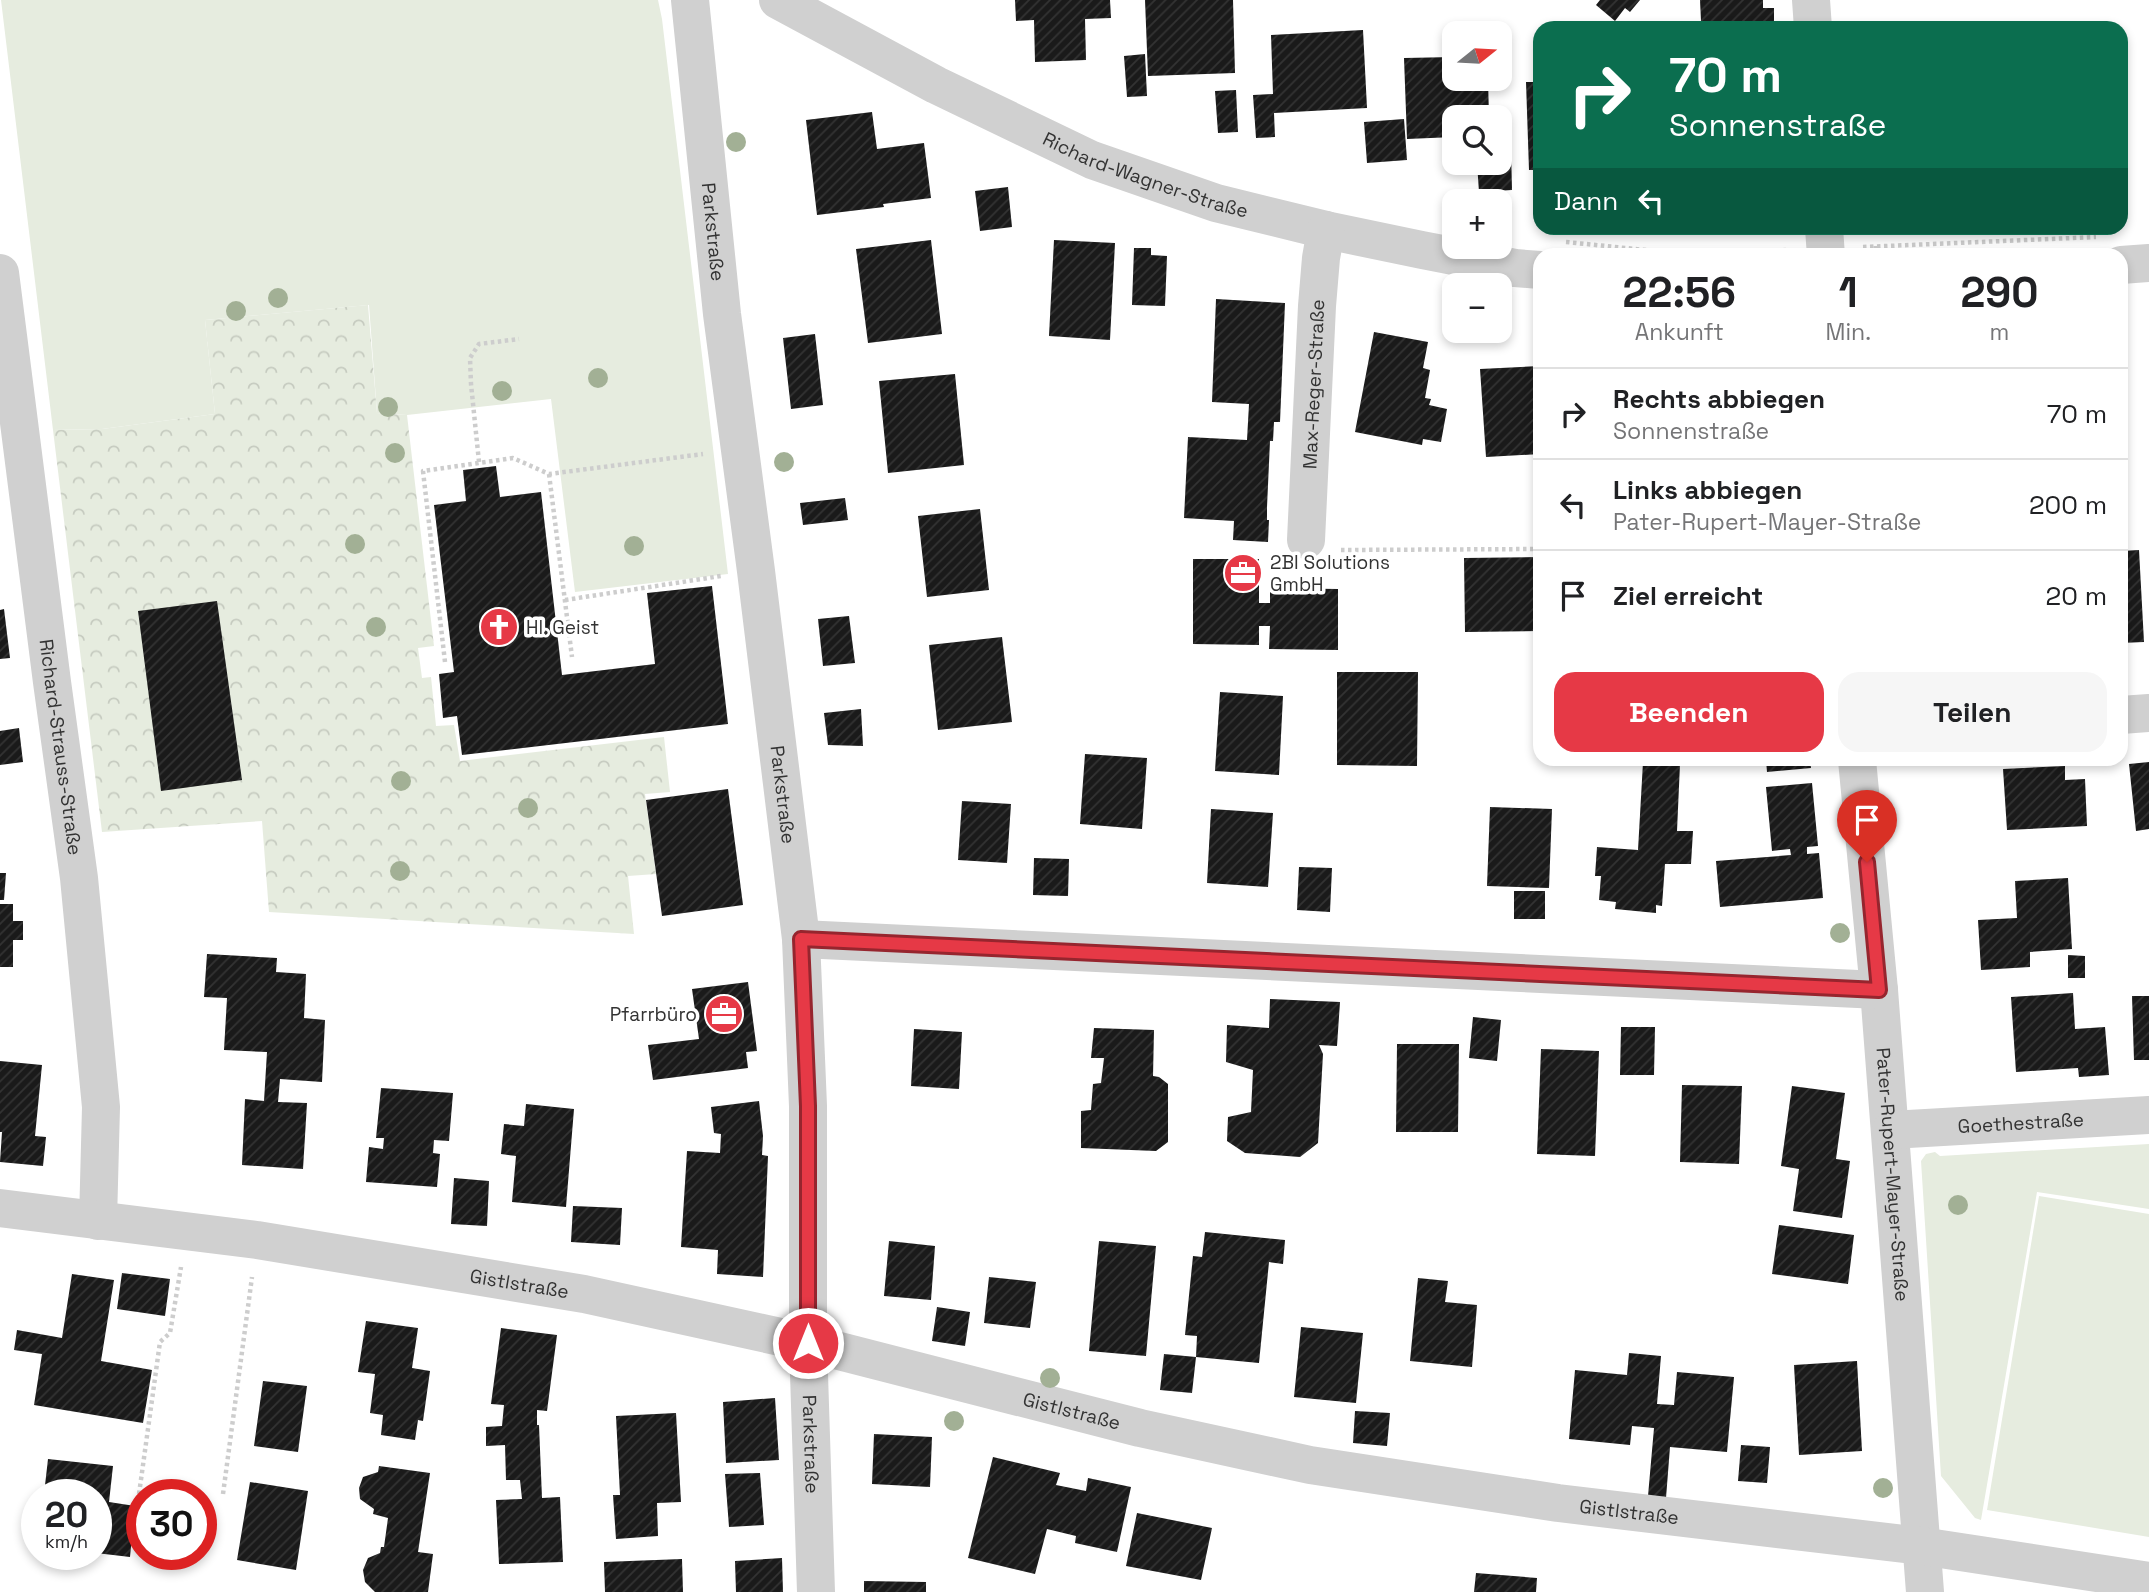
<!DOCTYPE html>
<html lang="de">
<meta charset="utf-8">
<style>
:root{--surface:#fff;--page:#f6f6f6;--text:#202124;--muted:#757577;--line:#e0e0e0;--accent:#e63946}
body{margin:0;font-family:"Space Grotesk",sans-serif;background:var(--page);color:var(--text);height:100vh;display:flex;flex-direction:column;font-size:26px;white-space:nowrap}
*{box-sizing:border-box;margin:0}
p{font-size:23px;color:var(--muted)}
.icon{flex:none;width:38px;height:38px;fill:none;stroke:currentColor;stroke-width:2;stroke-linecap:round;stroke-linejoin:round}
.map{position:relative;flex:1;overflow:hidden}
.sheet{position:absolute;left:1533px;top:248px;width:595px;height:518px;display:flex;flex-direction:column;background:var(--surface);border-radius:21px;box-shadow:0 4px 10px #0003}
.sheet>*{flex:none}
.top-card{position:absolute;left:1533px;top:21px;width:595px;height:214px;border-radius:21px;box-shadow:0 4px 10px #0003;background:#0b6e4f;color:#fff;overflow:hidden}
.needle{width:46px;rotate:72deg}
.tools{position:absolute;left:1442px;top:21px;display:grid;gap:14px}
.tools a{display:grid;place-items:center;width:70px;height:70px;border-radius:14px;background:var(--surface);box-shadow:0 4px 10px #0003;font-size:35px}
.speed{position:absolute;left:21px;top:1479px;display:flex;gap:14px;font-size:35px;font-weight:700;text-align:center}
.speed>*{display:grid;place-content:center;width:91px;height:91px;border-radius:50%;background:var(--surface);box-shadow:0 4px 10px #0003;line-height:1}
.speed small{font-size:18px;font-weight:400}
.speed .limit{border:10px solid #d22;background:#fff;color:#111}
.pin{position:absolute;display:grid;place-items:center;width:60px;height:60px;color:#fff;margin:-72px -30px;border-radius:50% 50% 50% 0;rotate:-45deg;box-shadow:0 0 7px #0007}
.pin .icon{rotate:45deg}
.me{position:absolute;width:77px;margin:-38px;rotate:0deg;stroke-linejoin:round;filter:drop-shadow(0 0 5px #0008)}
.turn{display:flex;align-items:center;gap:24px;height:147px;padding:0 21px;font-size:32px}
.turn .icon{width:91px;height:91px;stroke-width:2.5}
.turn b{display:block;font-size:49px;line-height:60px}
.then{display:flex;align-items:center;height:66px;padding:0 21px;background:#0003;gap:14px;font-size:26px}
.eta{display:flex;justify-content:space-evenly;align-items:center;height:119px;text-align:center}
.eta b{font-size:42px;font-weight:600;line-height:49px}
.button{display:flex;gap:14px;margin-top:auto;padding:14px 21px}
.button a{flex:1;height:80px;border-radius:21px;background:var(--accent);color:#fff;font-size:28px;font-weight:600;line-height:80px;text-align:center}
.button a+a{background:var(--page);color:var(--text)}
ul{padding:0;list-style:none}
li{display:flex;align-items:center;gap:21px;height:91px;padding:0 21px;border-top:2px solid var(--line)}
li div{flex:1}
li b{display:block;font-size:26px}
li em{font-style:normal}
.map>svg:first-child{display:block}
.grass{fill:#e6ecdf}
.park{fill:url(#park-crowns)}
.building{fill:url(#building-hatch)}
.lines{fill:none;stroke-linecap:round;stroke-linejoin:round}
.path{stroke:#cdcdcd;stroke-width:4.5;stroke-dasharray:3.5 3.5;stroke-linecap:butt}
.minor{stroke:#d0d0d0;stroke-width:38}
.tree{fill:#a2b095}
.route-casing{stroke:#96252e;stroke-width:18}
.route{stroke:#e63946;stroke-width:12}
.labels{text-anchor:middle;stroke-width:7;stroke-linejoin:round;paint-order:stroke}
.street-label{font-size:19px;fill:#333;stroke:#fff}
.poi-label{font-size:19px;fill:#333;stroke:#fff;text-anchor:start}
</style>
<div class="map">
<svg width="2149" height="1592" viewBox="0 0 2149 1592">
<defs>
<pattern id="park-crowns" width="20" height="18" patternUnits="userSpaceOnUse" patternTransform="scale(1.75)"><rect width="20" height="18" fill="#e6ecdf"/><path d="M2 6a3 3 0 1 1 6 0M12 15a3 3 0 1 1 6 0" fill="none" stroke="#c6cbc0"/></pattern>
<pattern id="building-hatch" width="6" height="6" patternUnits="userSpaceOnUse" patternTransform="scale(1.75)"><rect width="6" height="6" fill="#1a1a1a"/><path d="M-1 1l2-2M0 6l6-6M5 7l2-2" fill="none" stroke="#333"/></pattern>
</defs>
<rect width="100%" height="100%" fill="#fff"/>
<path class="grass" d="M1,0h657l4,19 66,555 -153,18 -24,-193 -144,16 -30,-2 -8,-108 -164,15 10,94 -113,15 -49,1z
M2149,1144v65l-112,-17 -56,328 -6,-2 -34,-42 -20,-315 5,-7 9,-2 5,4z
M2039,1196l110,18v323l-162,-27z"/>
<path class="park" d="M368,305l9,108 30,2 27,231 -16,2 4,30 9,-1 5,49 18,-1 6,36 204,-24 6,55 -25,2 11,80 -28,2 6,58 -365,-22 -7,-91 -160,11 -49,-402 49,-1 113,-15 -10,-94z"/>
<path class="building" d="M1015,0h95l1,18 -26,1 1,41 -51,2 -1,-42 -18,1z
M1145,0h88l2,73 -87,3z
M1600,0h40l-10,12 -5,-4 -10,13 -19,-16z
M1700,0h63v8h11v20h-86l-1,-6 14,-1z
M1363,30l4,78 -93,5 1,24 -19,1 -3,-43 20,-1 -2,-59z
M1145,54l2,42 -20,1 -3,-41z
M1454,57v22h34l1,38h-35v20l-47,2 -3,-81z
M1526,82h14v88h-11z
M1236,90l2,42 -20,1 -3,-42z
M872,112l5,37 47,-6 7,55 -48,6 1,3 -67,8 -11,-95z
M1404,119l3,41 -40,3 -3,-41z
M1500,149h11l1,41 -33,2 -2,-29h23z
M1008,187l4,40 -32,4 -5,-40z
M931,240l11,94 -74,9 -12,-94z
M1054,240l61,3 -5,97 -61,-4z
M1134,248h17v7l16,1 -2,50 -33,-1z
M1216,299l69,4 -5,119h-6l-1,19h-3l-3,66v13h2l-1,22 -35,-2 1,-19 -50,-3 4,-81 59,3 2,-36 -37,-2z
M1374,332l54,10 -5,26 7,2 -5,28 6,1 -2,6 18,4 -6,33 -18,-3 -1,6 -67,-13z
M815,334l8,71 -32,4 -8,-71z
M1540,366v88l-54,3 -6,-88z
M955,374l9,91 -76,8 -9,-92z
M496,466l4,31 41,-5 21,183 93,-11 -8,-71 65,-7 16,138 -266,31 -5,-39 -14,2 -4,-44 15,-2 -20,-167 32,-4 -3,-31z
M845,498l3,22 -45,5 -3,-22z
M980,509l9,81 -62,7 -9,-81z
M2139,550l5,92 -23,1v-92z
M1540,557v74l-75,1 -1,-74z
M1193,559h66v44h11v-15l68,1v61l-69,-1 1,-23h-11v19l-66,-1z
M217,601l25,179 -81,11 -23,-180z
M4,609l6,49 -10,1v-49z
M849,616l6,47 -32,3 -5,-47z
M1002,637l10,85 -74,8 -9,-85z
M1337,672h81l-1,94 -80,-1z
M1220,692l63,4 -4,79 -64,-4z
M861,709l2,37 -35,-1 -4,-32z
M19,728l4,34 -23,3v-34z
M1085,754l62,4 -5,71 -62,-5z
M1766,760h44l1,8 -44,4z
M1643,762l37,2 -3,67h16l-2,33h-26l-3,42 -6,-1v8l-41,-4 1,-7 -17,-2 2,-24h-6l2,-29 41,3z
M2149,762v67l-13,2 -7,-67z
M2065,766v14l20,-1 2,47 -80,4 -4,-61z
M1812,783l6,63 -11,1v7l12,-1 4,45 -103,9 -4,-46 75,-6 -1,-6 -18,2 -6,-64z
M728,789l15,116 -81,11 -16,-116z
M962,801l49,3 -4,59 -49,-3z
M1490,807l62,2 -3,79 -62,-2z
M1211,809l62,4 -5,74 -61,-4z
M1034,858l35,1 -1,37 -35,-1z
M1299,867l33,1 -2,44 -33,-2z
M0,873h6l-2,27h-4z
M2068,878l4,71 -42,3v15l-49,3 -3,-50 39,-2 -2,-37z
M1514,891h31v28h-31z
M0,904h13v17h10v19h-10v27h-13z
M207,954l70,4 -1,14 30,2 -2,44 21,2 -3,62 -42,-3 -2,23 29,1 -4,66 -61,-4 3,-66 19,2 3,-49 -43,-2 3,-52 -23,-1z
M2068,955l17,1v22h-17z
M748,982l9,69 -11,1 2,16 -95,12 -5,-35 51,-6 -7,-50z
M2073,993l2,36 30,-2 4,48 -30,2 -1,-9 -62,4 -5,-75z
M2132,996h17v64h-15z
M1270,999l70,3 -3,44 -18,-1 4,9 -5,89 -18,14 -55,-4 -18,-12 1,-24 23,-5 2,-42 -27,-8 1,-37 42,3z
M1473,1017l28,3 -4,41 -28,-3z
M1621,1027h34l-1,48h-34z
M1094,1028l60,2 -1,46 6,1 9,7v58l-12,9 -75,-3v-37l10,-1 2,-26 8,-1 3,-25h-13z
M914,1029l48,3 -3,57 -48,-3z
M1397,1044h62l-1,88h-62z
M1541,1049l58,2 -4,105 -58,-2z
M0,1061l42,4 -7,71 11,1 -3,29 -43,-4 2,-30h-2z
M1682,1085l60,1 -3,78 -59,-2z
M1792,1086l53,7 -9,66 14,2 -8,57 -49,-7 6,-42 -18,-3z
M381,1088l72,5 -4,48 -15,-1 -1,13 7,1 -3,33 -71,-5 3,-35 14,2 1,-11h-8z
M759,1101l4,35 -1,19 6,1 -5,121 -46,-3 1,-24 -37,-3 6,-96 33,2 1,-19 -7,-1 -3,-26z
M526,1104l48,5 -8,98 -54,-5 4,-46 -15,-2 3,-30 20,2z
M454,1178l35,3 -2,45 -36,-2z
M573,1206l49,2 -2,37 -49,-3z
M1779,1225l75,10 -6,49 -76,-10z
M1205,1232l80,8 -2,24 -14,-2 -10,101 -63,-6 1,-21 -12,-1 8,-79 9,1z
M889,1241l46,5 -4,54 -47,-4z
M1099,1241l57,5 -10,110 -57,-5z
M122,1273l48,6 -5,37 -48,-7z
M72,1274l42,6 -13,81 51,9 -9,53 -109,-18 8,-51 -28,-4 3,-20 45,8z
M989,1277l47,5 -6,46 -46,-5z
M1418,1278l30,3 -3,21 32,3 -5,62 -62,-6z
M937,1307l33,5 -5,34 -33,-5z
M366,1321l52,7 -6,40 18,3 -7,50 -5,-1 -3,20 -34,-5 2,-20 -13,-2 5,-39 -17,-2z
M1301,1327l62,6 -7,70 -62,-6z
M501,1328l56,7 -10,76 -10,-1v15h2l3,73 18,-1 3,65 -64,2 -3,-64 26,-1 -2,-19h-14l-1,-35 -19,1v-19l16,-1 2,-21 -13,-1z
M1629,1353l32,3 -4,48 17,1 3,-33 57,5 -7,75 -57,-5 -4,51 -18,-2 6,-68 -22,-2 -2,19 -61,-6 6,-69 52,5z
M1164,1354l32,3 -4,36 -32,-3z
M1857,1361l5,90 -63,4 -5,-90z
M263,1381l44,5 -9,66 -44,-6z
M775,1398l4,62 -53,3 -3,-61z
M1355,1411l35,2 -3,33 -34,-3z
M676,1413l5,89 -24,1 1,33 -42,3 -3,-44h7l-4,-79z
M874,1434l58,3 -2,50 -58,-3z
M1741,1445l29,2 -3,36 -29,-2z
M993,1457l67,16 -4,12 30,6 2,-13 43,9 -14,65 -42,-9 1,-7 -29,-7 -12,45 -67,-16z
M48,1459l65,7 -4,36 26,4 -5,51 -34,-4v-59h-52z
M379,1466l51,7 -12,79 15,2 -5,38h-53l-10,-10 -2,-12 5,-12 12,-5 1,-6h3l4,-29 -15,-4 1,-5 -14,-10 -1,-11 4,-11 15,-5z
M760,1473l4,52 -35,2 -4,-53z
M250,1482l58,9 -12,79 -59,-10z
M1137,1513l75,15 -11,52 -75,-14z
M782,1558l1,34h-47l-1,-31z
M682,1559l1,33h-78l-1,-30z
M1476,1573l61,5 -1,14h-62z
M864,1581l62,1v10h-62z"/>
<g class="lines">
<path class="path" d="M1566,242l119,12 103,-4
M1876,246v10
M1863,247l233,-10
M479,462l-8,-78 -1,-26 9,-14 40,-5
M549,474l23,183
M1341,550l199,-1
M565,600l156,-24
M445,662l-22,-191 90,-13 36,16 154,-20
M139,1494l21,-152 10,-9 11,-66
M223,1494l29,-217"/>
<g class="minor">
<path id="s1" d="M690,0l32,314 34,257 45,368 7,167v237l8,249"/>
<path id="s2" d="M778,0l158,85 156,75 124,43 110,27 96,20 93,18 25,2"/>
<path d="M1811,0l2,28"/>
<path d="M1824,228l2,28"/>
<path d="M2121,265l28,-2"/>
<path id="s3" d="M0,273l52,409 27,196 22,229 -3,114"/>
<path id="s4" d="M1306,540l11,-234 4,-48 5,-28"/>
<path d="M2121,715l28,-2"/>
<path id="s5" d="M1857,760l22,230 46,602"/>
<path d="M801,939l1078,51"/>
<path id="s6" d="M1891,1130l258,-15"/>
<path id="s7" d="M0,1208l257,32 327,54 224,49 332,85 170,37 248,38 363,43 228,35"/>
</g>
</g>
<g class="tree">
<circle cx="736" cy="142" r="10"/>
<circle cx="278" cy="298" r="10"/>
<circle cx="236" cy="311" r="10"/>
<circle cx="598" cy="378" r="10"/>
<circle cx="502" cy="391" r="10"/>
<circle cx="388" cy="407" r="10"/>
<circle cx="395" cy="453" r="10"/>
<circle cx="784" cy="462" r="10"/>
<circle cx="355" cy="544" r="10"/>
<circle cx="634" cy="546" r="10"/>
<circle cx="376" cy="627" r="10"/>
<circle cx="401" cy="781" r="10"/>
<circle cx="528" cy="808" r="10"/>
<circle cx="400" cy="871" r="10"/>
<circle cx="1840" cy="933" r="10"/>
<circle cx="1958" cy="1205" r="10"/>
<circle cx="1050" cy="1378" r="10"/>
<circle cx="954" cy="1421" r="10"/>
<circle cx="1883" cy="1488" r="10"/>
</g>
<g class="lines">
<defs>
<path id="route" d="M808,1343v-237l-7,-167 1078,51 -12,-128"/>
</defs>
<use href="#route" class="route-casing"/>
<use href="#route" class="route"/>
</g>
<defs>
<symbol id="office-disc" viewBox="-11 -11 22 22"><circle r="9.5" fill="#e63946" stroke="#fff"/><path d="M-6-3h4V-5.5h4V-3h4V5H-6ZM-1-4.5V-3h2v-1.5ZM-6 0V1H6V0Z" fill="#fff"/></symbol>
<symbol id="church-disc" viewBox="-11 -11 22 22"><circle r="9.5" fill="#e63946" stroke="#fff"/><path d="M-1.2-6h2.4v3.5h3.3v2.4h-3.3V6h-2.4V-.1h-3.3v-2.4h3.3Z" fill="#fff"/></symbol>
</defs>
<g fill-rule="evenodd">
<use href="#office-disc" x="1221" y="551" width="44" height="44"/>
<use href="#church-disc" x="477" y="605" width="44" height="44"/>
<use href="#office-disc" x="702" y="992" width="44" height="44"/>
</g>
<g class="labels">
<g class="street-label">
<text dy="7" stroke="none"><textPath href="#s2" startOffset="408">Richard-Wagner-Straße</textPath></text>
<text dy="7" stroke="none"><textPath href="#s1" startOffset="233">Parkstraße</textPath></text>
<text dy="7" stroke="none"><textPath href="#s4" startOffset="156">Max-Reger-Straße</textPath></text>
<text dy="7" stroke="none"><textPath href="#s3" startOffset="478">Richard-Strauss-Straße</textPath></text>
<text dy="7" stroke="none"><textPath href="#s1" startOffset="800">Parkstraße</textPath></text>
<text dy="7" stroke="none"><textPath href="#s6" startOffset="130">Goethestraße</textPath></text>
<text dy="7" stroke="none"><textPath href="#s5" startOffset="416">Pater-Rupert-Mayer-Straße</textPath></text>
<text dy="7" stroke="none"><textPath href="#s7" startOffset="525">Gistlstraße</textPath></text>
<text dy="7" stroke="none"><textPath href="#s7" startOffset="1092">Gistlstraße</textPath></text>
<text dy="7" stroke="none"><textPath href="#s1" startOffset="1451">Parkstraße</textPath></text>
<text dy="7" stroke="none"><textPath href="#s7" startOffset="1659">Gistlstraße</textPath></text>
</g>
<g class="poi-label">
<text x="1270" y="569">2BI Solutions<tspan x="1270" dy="22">GmbH</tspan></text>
<text x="526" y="634">Hl. Geist</text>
<text x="697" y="1021" text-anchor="end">Pfarrbüro</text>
</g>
</g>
</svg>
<div class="tools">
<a><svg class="needle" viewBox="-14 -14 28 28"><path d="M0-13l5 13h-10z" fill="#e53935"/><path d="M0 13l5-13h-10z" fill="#757577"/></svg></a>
<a><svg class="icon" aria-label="search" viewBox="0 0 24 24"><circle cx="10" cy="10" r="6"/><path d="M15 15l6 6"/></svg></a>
<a>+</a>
<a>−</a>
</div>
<div class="speed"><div>20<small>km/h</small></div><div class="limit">30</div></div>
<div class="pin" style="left:1867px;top:862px;background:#d93025"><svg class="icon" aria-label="arrive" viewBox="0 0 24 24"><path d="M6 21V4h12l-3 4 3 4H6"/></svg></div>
<svg class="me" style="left:808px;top:1343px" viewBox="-20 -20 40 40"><circle r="17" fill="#e63946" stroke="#fff" stroke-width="3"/><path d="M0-11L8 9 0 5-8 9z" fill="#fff"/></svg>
<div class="top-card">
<div class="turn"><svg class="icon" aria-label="right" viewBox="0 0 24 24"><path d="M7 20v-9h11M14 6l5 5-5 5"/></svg><div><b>70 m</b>Sonnenstraße</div></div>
<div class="then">Dann<svg class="icon" aria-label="left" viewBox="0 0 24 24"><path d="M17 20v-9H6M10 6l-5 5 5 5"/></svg></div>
</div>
<section class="sheet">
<div class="eta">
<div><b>22:56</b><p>Ankunft</p></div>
<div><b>1</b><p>Min.</p></div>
<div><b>290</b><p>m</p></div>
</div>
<ul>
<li><svg class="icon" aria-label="right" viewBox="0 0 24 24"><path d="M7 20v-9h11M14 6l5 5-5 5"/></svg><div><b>Rechts abbiegen</b><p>Sonnenstraße</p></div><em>70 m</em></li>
<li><svg class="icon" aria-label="left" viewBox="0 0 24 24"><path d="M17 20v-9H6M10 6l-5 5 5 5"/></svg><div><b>Links abbiegen</b><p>Pater-Rupert-Mayer-Straße</p></div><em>200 m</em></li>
<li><svg class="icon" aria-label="arrive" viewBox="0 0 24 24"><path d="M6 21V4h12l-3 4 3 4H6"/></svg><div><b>Ziel erreicht</b></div><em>20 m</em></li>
</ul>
<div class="button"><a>Beenden</a><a>Teilen</a></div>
</section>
</div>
